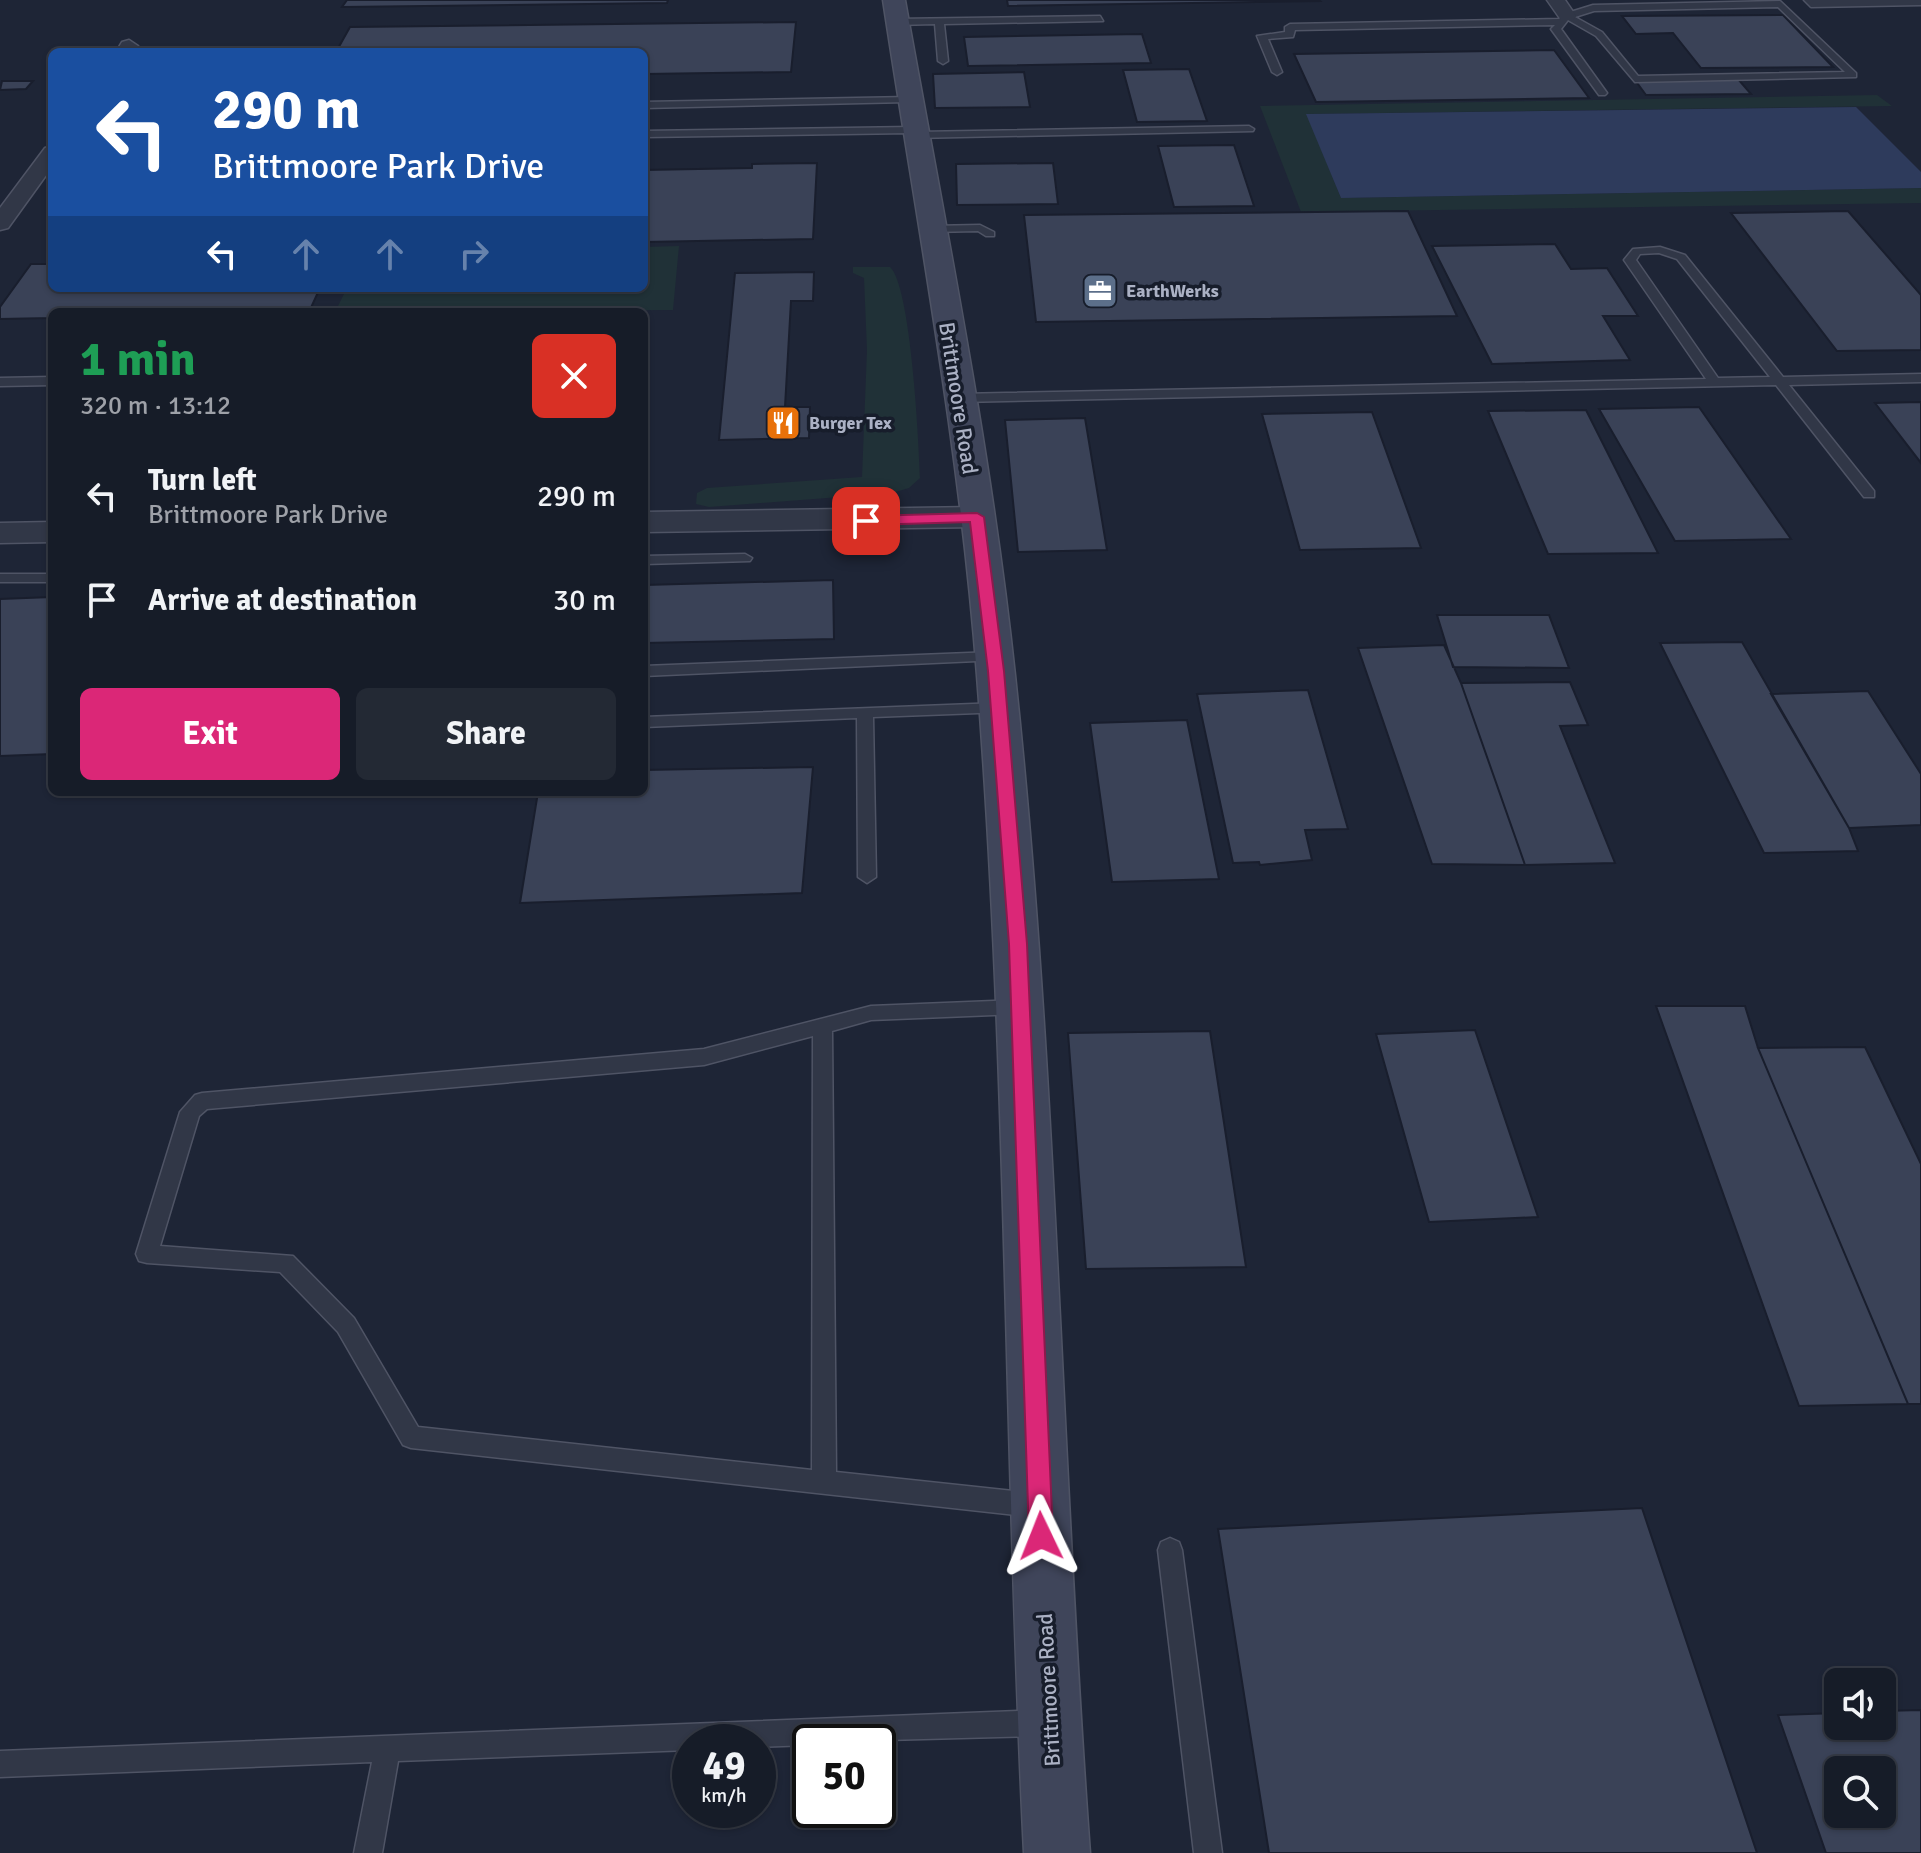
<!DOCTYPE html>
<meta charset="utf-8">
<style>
:root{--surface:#161c28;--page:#232934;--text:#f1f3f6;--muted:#9ea1a8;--line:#353a45;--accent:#db2777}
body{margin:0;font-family:Signika,sans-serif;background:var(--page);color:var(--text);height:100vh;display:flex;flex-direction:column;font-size:30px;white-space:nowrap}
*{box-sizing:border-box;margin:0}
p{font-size:26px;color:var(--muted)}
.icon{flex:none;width:44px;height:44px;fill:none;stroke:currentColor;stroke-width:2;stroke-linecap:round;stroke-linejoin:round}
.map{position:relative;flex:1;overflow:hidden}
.side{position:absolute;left:48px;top:308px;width:600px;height:488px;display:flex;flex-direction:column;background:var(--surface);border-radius:12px;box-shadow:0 2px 6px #0004,0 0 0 2px var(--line)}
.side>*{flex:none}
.guide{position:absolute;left:48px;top:48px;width:600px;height:244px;border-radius:12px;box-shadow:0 2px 6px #0004,0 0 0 2px var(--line);background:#1a4fa0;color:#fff;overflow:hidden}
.tools{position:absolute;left:1824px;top:1668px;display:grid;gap:16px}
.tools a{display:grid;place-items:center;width:72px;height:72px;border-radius:12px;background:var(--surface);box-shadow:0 2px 6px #0004,0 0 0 2px var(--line);font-size:40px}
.speed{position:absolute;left:672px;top:1724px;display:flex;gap:16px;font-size:40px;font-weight:700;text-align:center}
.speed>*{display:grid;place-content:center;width:104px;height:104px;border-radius:50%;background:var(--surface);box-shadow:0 2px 6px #0004,0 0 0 2px var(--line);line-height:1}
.speed small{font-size:20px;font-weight:400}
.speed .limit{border:4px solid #111;border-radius:12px;background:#fff;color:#111}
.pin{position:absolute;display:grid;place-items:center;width:68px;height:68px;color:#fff;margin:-34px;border-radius:16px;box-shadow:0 4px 12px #0006}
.me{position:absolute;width:88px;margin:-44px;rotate:358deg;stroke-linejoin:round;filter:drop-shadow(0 0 6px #0008)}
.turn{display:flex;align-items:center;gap:28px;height:168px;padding:0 32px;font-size:36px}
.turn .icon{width:104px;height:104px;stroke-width:2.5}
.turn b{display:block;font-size:56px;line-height:68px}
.lanes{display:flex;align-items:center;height:76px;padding:0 32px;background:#0003;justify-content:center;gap:40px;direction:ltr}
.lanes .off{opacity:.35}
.round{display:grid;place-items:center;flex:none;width:84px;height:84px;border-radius:12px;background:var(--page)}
.head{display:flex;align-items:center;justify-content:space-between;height:136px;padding:0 32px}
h1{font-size:48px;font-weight:700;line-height:60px;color:#1e9e55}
.primary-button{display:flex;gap:16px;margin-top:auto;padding:16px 32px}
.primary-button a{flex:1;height:92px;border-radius:12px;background:var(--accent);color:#fff;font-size:32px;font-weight:700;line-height:92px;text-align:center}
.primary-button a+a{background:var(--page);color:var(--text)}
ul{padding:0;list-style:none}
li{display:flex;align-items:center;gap:24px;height:104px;padding:0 32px}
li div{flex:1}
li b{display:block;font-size:30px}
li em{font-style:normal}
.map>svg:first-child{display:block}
.green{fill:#203137}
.water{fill:#2e3b5c}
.building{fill:#3a4257;stroke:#191e2d;stroke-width:2;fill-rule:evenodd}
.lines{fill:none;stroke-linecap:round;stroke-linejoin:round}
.service-casing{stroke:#4f5465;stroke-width:3}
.minor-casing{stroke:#4f5465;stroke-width:3}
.tertiary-casing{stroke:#4f5465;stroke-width:3}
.secondary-casing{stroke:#4f5465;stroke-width:3}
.service{fill:#313747;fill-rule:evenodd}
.minor{fill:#313747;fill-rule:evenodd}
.tertiary{fill:#313747;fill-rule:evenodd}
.secondary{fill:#3f455a;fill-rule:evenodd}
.route{fill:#db2777;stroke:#8e194d;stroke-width:2}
.labels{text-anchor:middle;stroke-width:7;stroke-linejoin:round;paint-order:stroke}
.far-poi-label{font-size:18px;font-weight:bold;fill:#abb1c4;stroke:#171d2b;text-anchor:start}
.street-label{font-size:22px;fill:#abb1c4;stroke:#171d2b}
</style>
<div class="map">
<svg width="1921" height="1853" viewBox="0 0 1921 1853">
<rect width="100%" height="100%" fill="#1e2536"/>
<path class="green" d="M1877,95l15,11 -585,8 34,84 580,-10v15l-620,9 -41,-106z
M679,246l-6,64 -338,2 12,-24h297v-41z
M853,267h37c21,19 29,176 30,211l-11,10 -17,5 -183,14 -13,-3 1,-11 10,-5 155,-11 5,-127 -3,-72 -11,-5z"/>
<path class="water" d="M1856,107l65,65v16l-580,10 -35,-84z"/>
<path class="building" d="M347,0h321l-1,3 -325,4z
M1007,0h312l1,1 -312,5z
M1783,15l50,52 -132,1 -28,-35 -37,1 -14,-18z
M796,22l-5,50 -147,2v-22h-308l14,-25z
M1142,34l9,29 -183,3 -4,-29z
M1554,50l35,48 -273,4 -22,-48z
M1189,69l18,52 -70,1 -14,-52z
M1024,72l6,35 -95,1 -2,-34z
M1738,79l13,15 -105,1 -11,-15z
M2,81h31l-7,8 -26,1z
M1234,145l20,61 -80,1 -16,-61z
M817,163l-4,76 -169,3v-72l108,-2v-4z
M1053,163l5,41 -101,1 -1,-41z
M1408,211l49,105 -421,6 -12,-107z
M1848,211l73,84v55l-84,1 -106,-138z
M1555,244l16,25 36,-1 31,48h-35l27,44 -138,4 -60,-118z
M31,264h21v24h268l-11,24h-257v6l-52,1v-12z
M814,272l-1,29h-22l-6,106h25l-1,31 -90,2 16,-167z
M1921,402v61l-46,-60z
M1699,407l92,132 -116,2 -76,-132z
M1586,410l72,143 -110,1 -60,-143z
M1372,412l49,136 -121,2 -38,-136z
M1085,418l22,132 -89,2 -13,-132z
M833,580l1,59 -190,4v-58z
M52,597v157l-52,2v-157z
M1437,615h112l20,53 -116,-1z
M1742,642l107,186 9,23 -94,2 -104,-210z
M1444,645l17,38 64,182 -93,-1 -74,-216z
M1570,682l18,43 -28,1 55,137 -90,2 -64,-182z
M1308,690l40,139 -43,1 7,30 -52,5 -1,-3 -26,1 -36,-169z
M1868,691l53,83v51l-72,3 -78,-134z
M1187,720l32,159 -107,3 -22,-159z
M813,767l-11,126 -282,10 18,-111h106v-22z
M1656,1006h89l13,42 150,356 -109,2z
M1475,1030l63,187 -109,5 -53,-188z
M1210,1031l36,236 -160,2 -18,-236z
M1865,1047l56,117v240h-13l-150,-356z
M1642,1508l115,345h-488l-51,-324z
M1921,1710v143h-95l-48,-138 60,-2v13h44v-15zM1838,1770h44v44h-44z"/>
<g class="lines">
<defs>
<path id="service" d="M1804,0h117v5l-110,2z
M1780,1l76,72v4l-221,5 -39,-46 -28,-16 -7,9 46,64 -2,2h-6l-48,-66 4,-4 -260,5 -2,7 -25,2 14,33 -5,3 -5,-3 -15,-36 28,-4v-5l5,-3 269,-5 5,-5 29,-9zM1778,7l67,65 -207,4 -36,-44 -27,-15 19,-6z
M1100,16l3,5 -159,3 4,37 -5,3 -5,-3 -3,-37 -39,1 -5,-3 5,-3z
M911,97l2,2 -5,3 -264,6v-6z
M1249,126l5,3 -1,2 -339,7 -4,-1v-4l-266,4v-6l269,-4 4,1v4z
M980,225l14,7v4h-8l-8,-5 -48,1 -6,-3 6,-3z
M1660,247l25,8 98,122 138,-3v8l-132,3 85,106v6h-10l-88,-112 -817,17 -6,-4 6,-4 747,-15 -82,-119 9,-11zM1659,253l18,6 93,118 -52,1 -82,-118 4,-6z
M52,377v8l-52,1v-8z
M745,554l7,4 -2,3 -106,3v-8z
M0,574h52v8h-52z
M994,652l5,2v6l-355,16v-10z
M999,703l6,1 2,4 -2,4 -132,5 3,160 -9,6 -9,-6 -1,-159 -213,9v-10z
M1019,1000l7,2 2,5 -2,5 -7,2 -148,6 -39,11 4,441 197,21 8,4 4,8 -4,8 -8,4 -622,-69 -8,-3 -65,-113 -58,-60 -133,-9 -8,-2 -3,-7 44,-142 15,-17 7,-2 502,-44 167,-43zM813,1036l-1,434 -394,-43 -64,-109 -61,-62 -133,-10 39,-130 8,-7 497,-44z
M1170,1538l9,4 3,8 40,303h-28l-36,-303 3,-8z
M1042,1710l9,4 4,9 -4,9 -9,4 -232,6v3l-52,2v-5h-68v8l-292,11 -16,92h-28l18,-91 -372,15v-26z"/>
<path id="minor" d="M1547,0h18l11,16 -3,4h-12z
M129,40l9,6 -4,6h-18l6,-10z
M52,146v21l-44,61 -8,2v-22l45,-60z"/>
<path id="tertiary" d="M977,507l12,3 5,7 -5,7 -12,3 -333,5v-20z
M52,522v20l-52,1v-20z"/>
<path id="secondary" d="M883,0h22c40,224 86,448 110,675 42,391 46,786 75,1178h-66c-20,-392 -16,-785 -47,-1177 -17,-227 -60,-452 -94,-676z"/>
</defs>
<use href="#service" class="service-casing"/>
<use href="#minor" class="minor-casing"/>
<use href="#tertiary" class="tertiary-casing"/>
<use href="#secondary" class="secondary-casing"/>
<use href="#service" class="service"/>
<use href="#minor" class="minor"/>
<use href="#tertiary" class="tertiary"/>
<use href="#secondary" class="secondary"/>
</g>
<path class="route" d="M977,513l7,4 20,154 23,273 26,592 -3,9 -9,3 -8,-3 -4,-9 -20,-592 -21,-273 -18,-149 -104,3 -7,-4 7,-5z"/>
<defs>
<symbol id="office-square" viewBox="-11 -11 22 22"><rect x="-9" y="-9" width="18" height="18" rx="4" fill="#5c6f8a" stroke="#171d2b"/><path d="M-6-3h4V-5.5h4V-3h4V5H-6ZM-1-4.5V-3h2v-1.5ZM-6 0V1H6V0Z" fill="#fff"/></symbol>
<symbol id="restaurant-square" viewBox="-11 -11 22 22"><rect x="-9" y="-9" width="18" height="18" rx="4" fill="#e8710a" stroke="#171d2b"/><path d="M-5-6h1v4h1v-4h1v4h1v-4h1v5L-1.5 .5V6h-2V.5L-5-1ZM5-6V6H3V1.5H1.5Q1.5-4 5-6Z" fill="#fff"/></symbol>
</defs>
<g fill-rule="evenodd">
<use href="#office-square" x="1080" y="271" width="40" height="40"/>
<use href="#restaurant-square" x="763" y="403" width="40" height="40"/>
</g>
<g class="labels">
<g class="far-poi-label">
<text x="1126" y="297">EarthWerks</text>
<text x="809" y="429">Burger Tex</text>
</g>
<g class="street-label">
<text transform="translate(959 398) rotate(81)" y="8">Brittmoore Road</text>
<text transform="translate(1048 1690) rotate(-93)" y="8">Brittmoore Road</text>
</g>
</g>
</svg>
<div class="tools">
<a><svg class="icon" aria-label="sound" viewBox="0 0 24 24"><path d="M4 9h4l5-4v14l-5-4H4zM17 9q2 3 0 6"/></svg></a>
<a><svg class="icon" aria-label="search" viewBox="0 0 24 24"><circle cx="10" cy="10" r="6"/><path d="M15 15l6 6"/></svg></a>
</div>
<div class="speed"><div>49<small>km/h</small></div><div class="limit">50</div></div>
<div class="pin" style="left:866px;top:521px;background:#d93025"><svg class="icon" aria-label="arrive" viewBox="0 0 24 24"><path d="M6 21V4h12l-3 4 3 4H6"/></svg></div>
<svg class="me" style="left:1041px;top:1536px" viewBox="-20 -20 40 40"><path d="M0-17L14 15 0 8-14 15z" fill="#db2777" stroke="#fff" stroke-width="4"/></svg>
<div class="guide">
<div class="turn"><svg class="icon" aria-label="left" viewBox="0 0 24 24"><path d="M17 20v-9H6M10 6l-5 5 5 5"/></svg><div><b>290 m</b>Brittmoore Park Drive</div></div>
<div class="lanes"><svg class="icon" aria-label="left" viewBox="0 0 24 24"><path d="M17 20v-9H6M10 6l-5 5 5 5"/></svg><svg class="icon off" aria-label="ahead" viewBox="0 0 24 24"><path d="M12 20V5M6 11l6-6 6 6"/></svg><svg class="icon off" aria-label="ahead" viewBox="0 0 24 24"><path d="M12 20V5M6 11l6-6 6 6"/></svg><svg class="icon off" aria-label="right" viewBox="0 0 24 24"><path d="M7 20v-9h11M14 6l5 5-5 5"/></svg></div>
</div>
<section class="side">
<div class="head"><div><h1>1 min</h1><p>320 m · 13:12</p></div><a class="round" style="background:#d93025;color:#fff"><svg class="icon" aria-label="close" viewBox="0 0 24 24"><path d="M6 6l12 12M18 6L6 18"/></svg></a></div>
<ul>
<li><svg class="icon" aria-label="left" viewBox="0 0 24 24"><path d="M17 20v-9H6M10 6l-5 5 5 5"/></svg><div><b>Turn left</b><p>Brittmoore Park Drive</p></div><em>290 m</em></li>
<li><svg class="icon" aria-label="arrive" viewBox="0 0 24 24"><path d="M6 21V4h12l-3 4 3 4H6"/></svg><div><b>Arrive at destination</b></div><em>30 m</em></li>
</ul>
<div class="primary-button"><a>Exit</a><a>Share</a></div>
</section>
</div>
